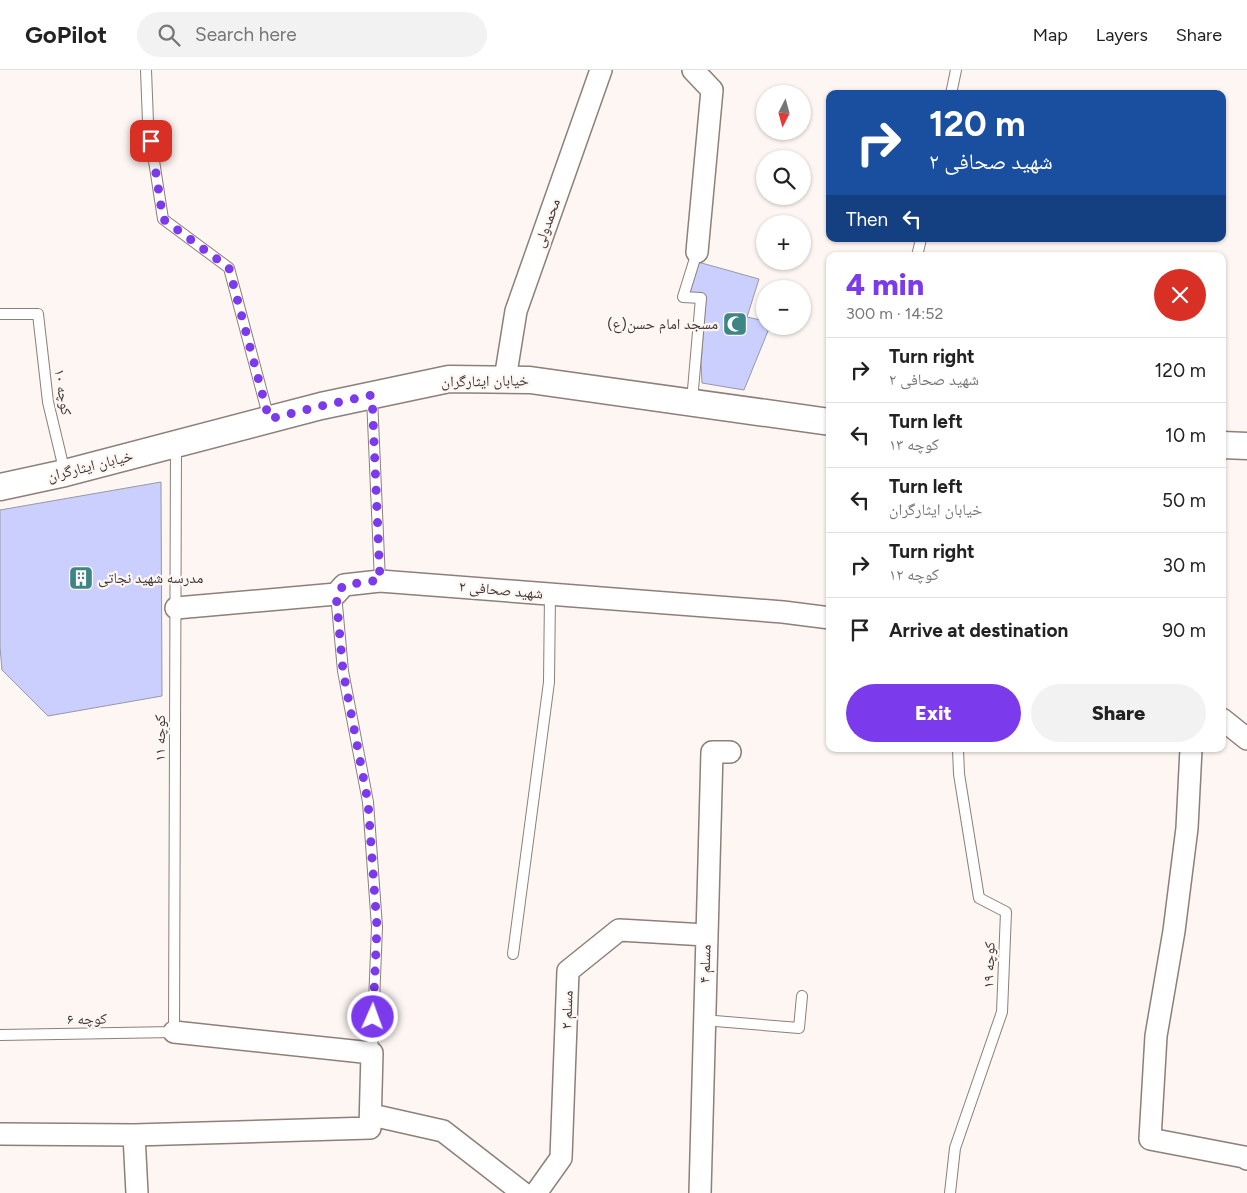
<!DOCTYPE html>
<meta charset="utf-8">
<style>
:root{--surface:#fff;--page:#f2f2f2;--text:#222;--muted:#767676;--line:#e0e0e0;--accent:#7c3aed}
body{margin:0;font-family:Figtree,"Noto Naskh Arabic",sans-serif;background:var(--page);color:var(--text);height:100vh;display:flex;flex-direction:column;font-size:19px;white-space:nowrap}
*{box-sizing:border-box;margin:0}
p{font-size:16px;color:var(--muted)}
.icon{flex:none;width:28px;height:28px;fill:none;stroke:currentColor;stroke-width:2;stroke-linecap:round;stroke-linejoin:round}
.map{position:relative;flex:1;overflow:hidden}
.drawer{position:absolute;left:826px;top:182px;width:400px;height:500px;display:flex;flex-direction:column;background:var(--surface);border-radius:10px;box-shadow:0 1px 4px #0004}
.drawer>*{flex:none}
.top-card{position:absolute;left:826px;top:20px;width:400px;height:152px;border-radius:10px;box-shadow:0 1px 4px #0004;background:#1a4fa0;color:#fff;overflow:hidden}
.needle{width:32px;rotate:186deg}
.tools{position:absolute;left:756px;top:15px;display:grid;gap:10px}
.tools a{display:grid;place-items:center;width:55px;height:55px;border-radius:50%;background:var(--surface);box-shadow:0 1px 4px #0004;font-size:25px}
.pin{position:absolute;display:grid;place-items:center;width:42px;height:42px;color:#fff;margin:-21px;border-radius:10px;box-shadow:0 2px 8px #0006}
.me{position:absolute;width:55px;margin:-28px;rotate:2deg;stroke-linejoin:round;filter:drop-shadow(0 0 4px #0008)}
.turn{display:flex;align-items:center;gap:18px;height:105px;padding:0 20px;font-size:22px}
.turn .icon{width:65px;height:65px;stroke-width:2.5}
.turn b{display:block;font-size:35px;line-height:42px}
.then{display:flex;align-items:center;height:48px;padding:0 20px;background:#0003;gap:10px;font-size:19px}
.round{display:grid;place-items:center;flex:none;width:52px;height:52px;border-radius:26px;background:var(--page)}
.headline{display:flex;align-items:center;justify-content:space-between;height:85px;padding:0 20px}
h1{font-size:30px;font-weight:800;line-height:38px;color:var(--accent)}
.cta{display:flex;gap:10px;margin-top:auto;padding:10px 20px}
.cta a{flex:1;height:58px;border-radius:30px;background:var(--accent);color:#fff;font-size:20px;font-weight:800;line-height:58px;text-align:center}
.cta a+a{background:var(--page);color:var(--text)}
ul{padding:0;list-style:none}
li{display:flex;align-items:center;gap:15px;height:65px;padding:0 20px;border-top:1px solid var(--line)}
li div{flex:1}
li b{display:block;font-size:19px}
li em{font-style:normal}
header{display:flex;align-items:center;gap:30px;box-sizing:border-box;height:70px;padding:0 25px;background:var(--surface);border-bottom:1px solid var(--line)}
header strong{font-size:24px}
nav{display:flex;gap:28px;margin-inline-start:auto;font-size:18px}
.search{width:350px;height:45px;background:var(--page);display:flex;align-items:center;gap:12px;box-sizing:border-box;padding:0 18px;border-radius:28px;color:var(--muted);font-size:19px}
.map>svg:first-child{display:block}
.building{fill:#cacffd;stroke:#9798a6}
.lines{fill:none;stroke-linecap:round;stroke-linejoin:round}
.service-casing{stroke:#8d7f79;stroke-width:12}
.minor-casing{stroke:#8d7f79;stroke-width:24}
.tertiary-casing{stroke:#8d7f79;stroke-width:29}
.service{stroke:#fff;stroke-width:10}
.minor{stroke:#fff;stroke-width:21}
.tertiary{stroke:#fff;stroke-width:26}
.route{stroke:#7c3aed;stroke-width:9;stroke-dasharray:0 16.2}
.labels{text-anchor:middle;stroke-width:4.5;stroke-linejoin:round;paint-order:stroke}
.street-label{font-size:15px;fill:#3f3836;stroke:#fdf6f3}
.poi-label{font-size:15px;fill:#3f3836;stroke:#fdf6f3;text-anchor:end}
</style>
<header>
<strong>GoPilot</strong>
<div class="search"><svg class="icon" aria-label="search" viewBox="0 0 24 24"><circle cx="10" cy="10" r="6"/><path d="M15 15l6 6"/></svg>Search here</div>
<nav><a>Map</a><a>Layers</a><a>Share</a></nav>
</header>
<div class="map">
<svg width="1247" height="1123" viewBox="0 0 1247 1123">
<rect width="100%" height="100%" fill="#fdf6f3"/>
<path class="building" d="M698,192l61,17 -12,38 18,4v5h5l-26,64 -42,-7 -1,-19 5,-67 -18,-4z
M161,412l1,214 -114,20 -46,-46 -2,-23v-137z"/>
<g class="lines">
<defs>
<path id="service" d="M146,0l2,52 15,97 66,49 40,151
M951,24l5,-24
M917,186l4,-17
M0,244h38l10,88 17,71
M372,327l8,184
M692,331l9,-103 -18,-1 14,-45
M336,524l7,77 25,131 9,125 -5,126
M513,884l36,-272 1,-88
M703,950l96,8 3,-32
M0,965l174,-3 2,-587
M950,1123l5,-45 47,-136 4,-100 -27,-14 -20,-124 -1,-25"/>
<path id="minor" d="M693,0l19,20 -15,162
M505,309l11,-68 85,-241
M176,538l160,-14 8,-9 36,-4 403,31 47,6
M1222,649l25,20
M1191,679l-4,79 -13,103 -18,105 -6,103 94,18 3,2
M372,1045l71,16 80,62
M0,1064l134,1 3,58
M134,1065l236,-7 2,-75 -198,-21
M536,1123l25,-35 7,-187 51,-41 87,5
M700,1123l12,-441h18"/>
<path id="tertiary" d="M1222,375l25,1
M0,417l65,-14 256,-67 128,-27 81,1 300,42"/>
</defs>
<use href="#service" class="service-casing"/>
<use href="#minor" class="minor-casing"/>
<use href="#tertiary" class="tertiary-casing"/>
<use href="#service" class="service"/>
<use href="#minor" class="minor"/>
<use href="#tertiary" class="tertiary"/>
</g>
<g class="lines">
<path class="route" d="M151,71l12,78 66,49 40,151 52,-13 51,-11 8,185 -36,5 -8,9 7,77 25,131 9,125 -4,90"/>
</g>
<defs>
<symbol id="mosque-square" viewBox="-11 -11 22 22"><rect x="-9" y="-9" width="18" height="18" rx="4" fill="#3d8685" stroke="#fdf6f3"/><path d="M3.5-4.9A6 6 0 1 0 3.5 4.9A5 5 0 1 1 3.5-4.9Z" fill="#fff"/></symbol>
<symbol id="building-square" viewBox="-11 -11 22 22"><rect x="-9" y="-9" width="18" height="18" rx="4" fill="#3d8685" stroke="#fdf6f3"/><path d="M-4-6H4V6H1V3H-1V6H-4ZM-2.5-4.3h1.7v1.8h-1.7ZM.8-4.3h1.7v1.8H.8ZM-2.5-1h1.7V.8h-1.7ZM.8-1h1.7V.8H.8Z" fill="#fff"/></symbol>
</defs>
<g fill-rule="evenodd">
<use href="#mosque-square" x="721" y="240" width="28" height="28"/>
<use href="#building-square" x="67" y="494" width="28" height="28"/>
</g>
<g class="labels">
<g class="street-label">
<text transform="translate(547 153) rotate(-70)" y="5">محمدولی</text>
<text transform="translate(485 311) rotate(-1)" y="5">خیابان ایثارگران</text>
<text transform="translate(63 322) rotate(81)" y="5">کوچه ۱۰</text>
<text transform="translate(90 396) rotate(-14)" y="5">خیابان ایثارگران</text>
<text transform="translate(501 520) rotate(5)" y="5">شهید صحافی ۲</text>
<text transform="translate(160 668) rotate(-90)" y="5">کوچه ۱۱</text>
<text transform="translate(705 894) rotate(-88)" y="5">مسلم ۴</text>
<text transform="translate(989 895) rotate(-88)" y="5">کوچه ۱۹</text>
<text transform="translate(567 940) rotate(-88)" y="5">مسلم ۲</text>
<text transform="translate(87 949) rotate(-1)" y="5">کوچه ۶</text>
</g>
<g class="poi-label">
<text x="718" y="259">مسجد امام حسن(ع)</text>
<text x="98" y="513" text-anchor="start">مدرسه شهید نجاتی</text>
</g>
</g>
</svg>
<div class="tools">
<a><svg class="needle" viewBox="-14 -14 28 28"><path d="M0-13l5 13h-10z" fill="#e53935"/><path d="M0 13l5-13h-10z" fill="#767676"/></svg></a>
<a><svg class="icon" aria-label="search" viewBox="0 0 24 24"><circle cx="10" cy="10" r="6"/><path d="M15 15l6 6"/></svg></a>
<a>+</a>
<a>−</a>
</div>
<div class="pin" style="left:151px;top:71px;background:#d93025"><svg class="icon" aria-label="arrive" viewBox="0 0 24 24"><path d="M6 21V4h12l-3 4 3 4H6"/></svg></div>
<svg class="me" style="left:373px;top:947px" viewBox="-20 -20 40 40"><circle r="17" fill="#7c3aed" stroke="#fff" stroke-width="3"/><path d="M0-11L8 9 0 5-8 9z" fill="#fff"/></svg>
<div class="top-card">
<div class="turn"><svg class="icon" aria-label="right" viewBox="0 0 24 24"><path d="M7 20v-9h11M14 6l5 5-5 5"/></svg><div><b>120 m</b>شهید صحافی ۲</div></div>
<div class="then">Then<svg class="icon" aria-label="left" viewBox="0 0 24 24"><path d="M17 20v-9H6M10 6l-5 5 5 5"/></svg></div>
</div>
<section class="drawer">
<div class="headline"><div><h1>4 min</h1><p>300 m · 14:52</p></div><a class="round" style="background:#d93025;color:#fff"><svg class="icon" aria-label="close" viewBox="0 0 24 24"><path d="M6 6l12 12M18 6L6 18"/></svg></a></div>
<ul>
<li><svg class="icon" aria-label="right" viewBox="0 0 24 24"><path d="M7 20v-9h11M14 6l5 5-5 5"/></svg><div><b>Turn right</b><p>شهید صحافی ۲</p></div><em>120 m</em></li>
<li><svg class="icon" aria-label="left" viewBox="0 0 24 24"><path d="M17 20v-9H6M10 6l-5 5 5 5"/></svg><div><b>Turn left</b><p>کوچه ۱۳</p></div><em>10 m</em></li>
<li><svg class="icon" aria-label="left" viewBox="0 0 24 24"><path d="M17 20v-9H6M10 6l-5 5 5 5"/></svg><div><b>Turn left</b><p>خیابان ایثارگران</p></div><em>50 m</em></li>
<li><svg class="icon" aria-label="right" viewBox="0 0 24 24"><path d="M7 20v-9h11M14 6l5 5-5 5"/></svg><div><b>Turn right</b><p>کوچه ۱۲</p></div><em>30 m</em></li>
<li><svg class="icon" aria-label="arrive" viewBox="0 0 24 24"><path d="M6 21V4h12l-3 4 3 4H6"/></svg><div><b>Arrive at destination</b></div><em>90 m</em></li>
</ul>
<div class="cta"><a>Exit</a><a>Share</a></div>
</section>
</div>
